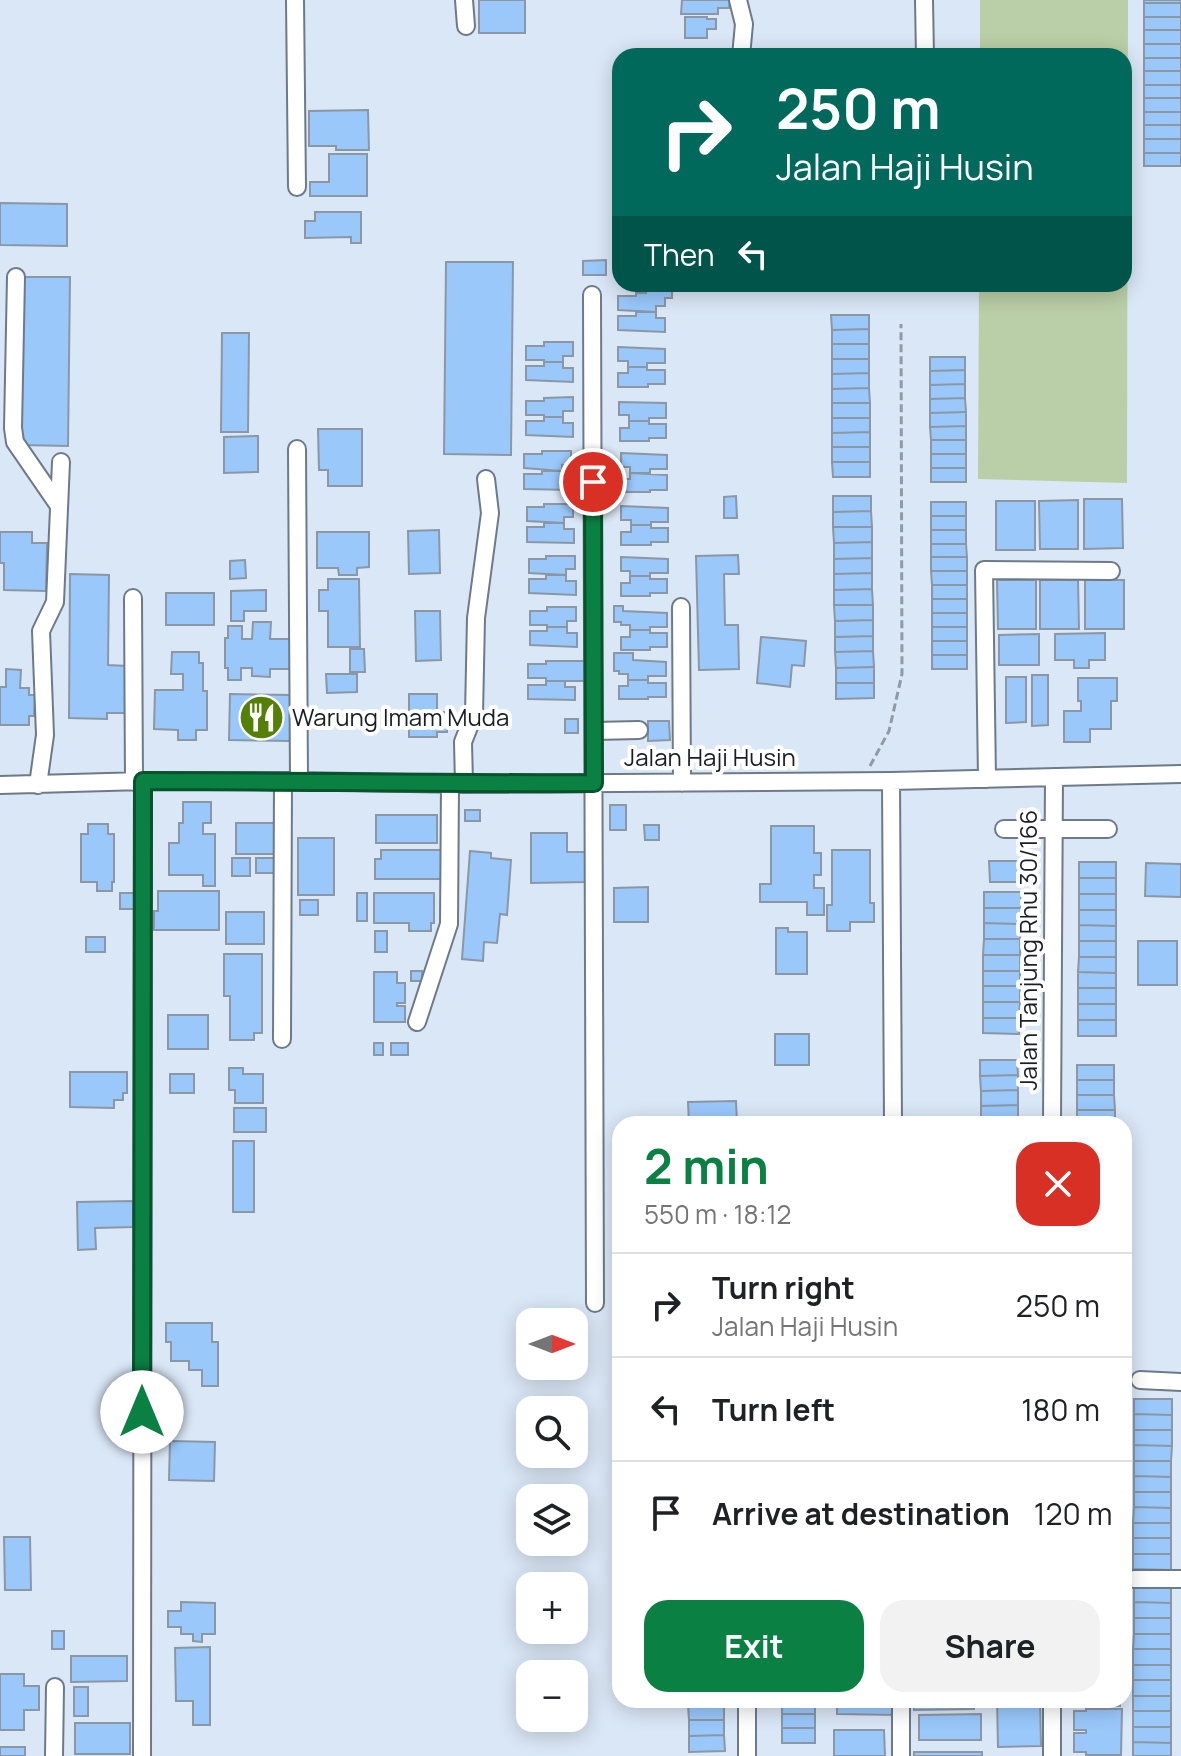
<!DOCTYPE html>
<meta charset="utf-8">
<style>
:root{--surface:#fff;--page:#f2f2f2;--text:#202124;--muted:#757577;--line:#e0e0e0;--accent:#0b8043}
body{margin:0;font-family:Manrope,sans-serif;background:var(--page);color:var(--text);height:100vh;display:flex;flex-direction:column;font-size:30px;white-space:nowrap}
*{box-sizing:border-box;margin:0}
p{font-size:26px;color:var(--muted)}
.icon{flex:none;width:44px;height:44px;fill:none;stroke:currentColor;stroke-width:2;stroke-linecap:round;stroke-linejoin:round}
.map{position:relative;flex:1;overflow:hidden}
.sheet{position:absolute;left:612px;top:1116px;width:520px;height:592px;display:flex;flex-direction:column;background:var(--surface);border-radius:24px;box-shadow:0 4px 20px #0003}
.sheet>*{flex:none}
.guide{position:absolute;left:612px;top:48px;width:520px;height:244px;border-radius:24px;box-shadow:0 4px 20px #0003;background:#00695c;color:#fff;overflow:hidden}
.needle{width:52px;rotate:90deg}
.controls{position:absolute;left:516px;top:1308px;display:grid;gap:16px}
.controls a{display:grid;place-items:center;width:72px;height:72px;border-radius:16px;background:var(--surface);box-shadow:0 4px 20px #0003;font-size:40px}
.pin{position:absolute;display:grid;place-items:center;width:68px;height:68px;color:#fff;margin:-34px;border:4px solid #fff;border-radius:50%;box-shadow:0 2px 8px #0007}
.me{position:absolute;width:88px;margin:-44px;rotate:0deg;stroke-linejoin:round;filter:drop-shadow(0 0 6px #0008)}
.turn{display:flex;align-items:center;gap:28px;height:168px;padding:0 32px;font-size:36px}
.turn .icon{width:104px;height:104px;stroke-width:2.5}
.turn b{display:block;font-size:56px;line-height:68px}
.then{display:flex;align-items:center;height:76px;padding:0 32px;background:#0003;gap:16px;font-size:30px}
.round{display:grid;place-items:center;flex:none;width:84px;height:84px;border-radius:24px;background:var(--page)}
.headline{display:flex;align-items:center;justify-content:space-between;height:136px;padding:0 32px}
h1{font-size:48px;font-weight:700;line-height:60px;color:var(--accent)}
.action{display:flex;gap:16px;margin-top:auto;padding:16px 32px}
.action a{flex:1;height:92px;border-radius:24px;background:var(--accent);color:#fff;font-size:32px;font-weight:700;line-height:92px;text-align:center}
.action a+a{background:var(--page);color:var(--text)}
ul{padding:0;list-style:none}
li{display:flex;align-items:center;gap:24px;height:104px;padding:0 32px;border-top:2px solid var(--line)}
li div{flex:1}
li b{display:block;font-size:30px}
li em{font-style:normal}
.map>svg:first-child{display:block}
.green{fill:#bacea7}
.building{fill:#9ac8fb;stroke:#8b97a5;stroke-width:2}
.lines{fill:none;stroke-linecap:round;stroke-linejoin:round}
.street-casing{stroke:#6e7a87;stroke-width:20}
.path{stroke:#909aa5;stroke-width:3;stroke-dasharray:8 4;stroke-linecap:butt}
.street{stroke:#fff;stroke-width:16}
.route-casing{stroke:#07532c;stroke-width:20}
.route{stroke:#0b8043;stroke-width:14}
.labels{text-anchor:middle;stroke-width:8;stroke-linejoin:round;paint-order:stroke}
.poi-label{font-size:24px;fill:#191e23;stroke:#fff;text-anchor:start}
.street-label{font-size:24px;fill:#191e23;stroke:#fff}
</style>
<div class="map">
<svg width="1181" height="1756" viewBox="0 0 1181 1756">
<rect width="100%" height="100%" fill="#dae7f6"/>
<path class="green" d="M980,0h148l-1,483 -149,-4 1,-195h145v-228h-144z"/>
<path class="building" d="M479,0h46v33h-46z
M682,0h48l-1,8h-11v6h-37z
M1144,0h37v3h-37z
M1144,3h37v14h-37z
M685,17h22v2h9v10h-9v9h-22z
M1144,17h37v13h-37z
M1144,30h37v14h-37z
M1144,44h37v14h-37z
M1144,58h37v13h-37z
M1144,71h37v14h-37z
M1144,85h37v13h-37z
M1144,98h37v14h-37z
M368,110l1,40h-33v-4h-27v-35z
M1144,112h37v13h-37z
M1144,125h37v14h-37z
M1144,139h37v14h-37z
M1144,153h37v13h-37z
M329,154h38v42h-57v-14h19z
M0,203l67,1v42l-67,-1z
M315,212h46v31h-10v-6l-46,1v-17h10z
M606,260v15h-23v-14z
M446,262h67l-2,193 -67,-1z
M23,277h47l-2,169 -47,-1z
M646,284h26v14h-7v8h-9v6l-38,-2v-14h18v-3h10z
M636,312h20v6h9v14l-47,-2v-14h18z
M831,315h38v14l-37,1z
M869,329v15h-37v-14z
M222,333h27l-1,99h-27z
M544,342h29v14h-10v6h-19v-2h-18v-14h18z
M832,344h37v15h-37z
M618,347l47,2v14h-18v4h-19v-6h-10z
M930,357h35v13l-35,1z
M832,359h37v14l-37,1z
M544,362h19v6h10v14l-47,-2v-14h18z
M628,367h19v3h18v14h-17v3h-30v-14h10z
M965,370v14l-35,1v-14z
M869,373v15l-37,1v-15z
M965,384v14l-35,1v-14z
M869,388l1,15h-38v-14z
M573,397v14h-10v6h-19v-2h-18v-14h18v-3z
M965,398l1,14 -36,1v-14z
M619,402l47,1v15h-17v3h-20v-6h-10z
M832,403h38v15h-38z
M966,412v14l-36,1v-14z
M544,417h19v6h10v14l-47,-2v-14h18z
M832,418h38v14l-38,1z
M629,421h20v3h17v14h-17v3h-29v-13h9z
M966,426v14h-35l-1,-13z
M318,429h44v57h-34v-16h-9z
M870,432v15h-38v-14z
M258,436v36l-34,1v-36z
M931,440h35v14h-35z
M832,447h38v15h-38z
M542,451h29v13l-9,1v6l-38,-3v-14h18z
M621,453l46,2v14h-17v4h-20v-6h-9z
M931,454h35v14h-35z
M832,462h38v15h-37z
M931,468h35v14h-35z
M542,471h20v6h9v13l-47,-1v-15h18z
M630,473l37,2v15h-17v2h-29v-13h9z
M736,496l1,22h-13v-21z
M833,496h38v15l-38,1z
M1084,499h38l1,49 -39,1z
M1078,500v49h-38l-1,-48z
M996,501h39v49h-39z
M931,502h35v14h-35z
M544,504h29v13h-9v6l-37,-2v-14h17z
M621,506l47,2v14h-17v3h-20v-5h-10z
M871,511l1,16h-39v-15z
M931,516h35v14h-35z
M544,523h20v6h10v14l-47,-1v-15h17z
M631,525h20v3h17v14h-17v3h-30v-13h10z
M833,527h39v15l-38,1z
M439,530l1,43 -31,1 -1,-43z
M931,530h35v14h-35z
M0,532h32v11h15l-1,48 -42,-1v-27h-4z
M317,532h52v35l-12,1v7h-18l-1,-7h-21z
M872,542v16l-38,1v-16z
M931,544h35l1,13h-36z
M738,555l1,19h-15l1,51h13l1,44 -40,1 -3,-114z
M546,556h29v13h-9v6l-37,-2v-14h17z
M621,557l47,2v14h-18v3h-20v-5h-9z
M931,557h36v14h-36z
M872,558v15l-38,1v-15z
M245,560l1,18 -16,1v-18z
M931,571h36v14h-35z
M872,573v16l-38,1v-16z
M70,574l39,1 -1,90 19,1v47h-20v6l-38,-1z
M546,575h20v6h10v14l-47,-2v-14h17z
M630,576h20v3h17v14h-17v3h-29v-13h9z
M328,579h31l1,68h-32v-36h-9v-21h9z
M997,580h39v49h-38z
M1040,580h38l1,49h-39z
M1085,580h39v49h-39z
M932,585h35v14h-35z
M872,589l1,16h-39v-15z
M266,590v21h-22v10h-13v-30z
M166,593h48v32h-48z
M932,599h35v14h-35z
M834,605h39v15l-38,1z
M614,606h9v5l44,2v14h-17v3h-20v-5h-9v-3h-7z
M547,607h29v14h-9v6h-20v-2h-17v-14h17z
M415,611h25l1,49 -25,1z
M932,613h35v14h-35z
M873,620v16l-38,1v-16z
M253,622h18l-1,17h23l-1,30h-22v8l-18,-1v-8h-11v12h-13v-12h-3v-30h3v-12h14v13h10z
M547,627h20v6h10v14l-47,-2v-14h17z
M932,627h35v14h-35z
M630,630h20v3h17v14h-17v3h-29v-13h9z
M1105,633v27h-16v8h-15v-8h-19v-26z
M1039,634v31h-40v-30z
M873,636v15l-38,1v-15z
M761,637l45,4 -2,25 -12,-1 -2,22 -33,-4z
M932,641h35v14h-35z
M350,649h14l1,23h-15z
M873,651l1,16 -38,1 -1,-16z
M172,652h27v11h4v28h4v39h-11v10h-18v-10l-24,-1 1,-39h28v-16h-12z
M614,653h19v7l33,2v14h-18v4h-20v-6h-9v-3h-5z
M932,655h35v14h-35z
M546,661h41v20h-41v-3h-18v-14h18z
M874,667v16h-38v-15z
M6,669l15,1 -1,18h9v7h6l-1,21h-5v9h-29v-38h6z
M326,674h31v18l-30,1z
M1032,675h16v50l-16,1z
M1006,677h20v45l-20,1z
M1078,678h39v23h-6v28h-21v13h-26v-31h17v-10h-3z
M628,680h20v3h18v14h-18v2h-29v-13h9z
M546,681h19v6h10v13l-47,-1v-14h18z
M836,683h38v15l-38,1z
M230,694l62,1v46l-63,-1z
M409,694h28v18h10v20h-10v5h-28z
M565,719h13v14h-13z
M648,721h21l1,19 -22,1z
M633,752h19l1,13h-20z
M183,802h28v21h-8v11h12v52h-12v-11h-34v-32h10v-20h4z
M610,805h16v25h-16z
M465,810h15v11h-15z
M376,815h61v28h-61z
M236,823h39v31h-39z
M88,824h20v10h6v48h-2v9h-15v-9h-16v-48h7z
M644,825h15v15h-14z
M771,826h43v27h7v22h-7v13h10v27h-17v-13h-47v-18h11z
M531,833h36v19h20v30l-56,1z
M298,838h36v57h-36z
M381,850h61v29h-67v-20h6z
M832,850h38v53h4v19h-24v9h-23v-26h5z
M470,851l21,2v5l20,2 -4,55 -7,-1 -3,29 -13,-1 -1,19 -21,-2z
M232,858h18v18h-18z
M256,858h18v15h-18z
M989,861h35v21h-34z
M1079,862h37v16h-37z
M1146,863l35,1v33l-36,-1z
M1079,878h37v16h-37z
M648,887v35h-34v-34z
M158,891h61v39h-65v-19h4z
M984,892h37v16h-37z
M120,893h16v16h-16z
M357,893h10v28h-10z
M374,893h60v30h-3v8h-22v-8h-35z
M1079,894h37v16h-37z
M300,900h18v15h-18z
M984,908h37v16l-37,-1z
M1079,910h37v16l-37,-1z
M226,912h38v32h-38z
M984,923l37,1 -1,15h-36z
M1079,925l37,1v15h-37z
M776,928h12v4h19v42h-31z
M375,931h12v21h-12z
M86,937h19v15h-19z
M984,939h36v16h-37z
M1079,941h37v16h-37z
M1138,941h39v44h-39z
M224,954h38v79h-8v7h-24v-44h-6z
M983,955h37v16h-37z
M1079,957h37v16l-38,-1z
M411,971h11v10h-11z
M983,971h37v15h-37z
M374,972h23v11h8v20h-8v3h8v16h-31z
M1078,972l38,1v15h-38z
M983,986h37v16h-37z
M1078,988h38v16h-38z
M983,1002h37l-1,16h-36z
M1078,1004h38v16h-38z
M168,1015h40v34h-40z
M983,1018h36v16l-36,-1z
M1078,1020h38v16h-38z
M775,1034h34v31h-34z
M374,1043h9v12h-9z
M391,1043h17v12h-17z
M980,1060h37l1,15 -38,1z
M1077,1065h37v15h-37z
M229,1068h14v6h20v29h-28v-13h-6z
M70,1072h57v21h-4v7h-9v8l-44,-1z
M170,1074h24v19h-24z
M1018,1075v15l-37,1 -1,-15z
M1077,1080h37v15h-37z
M1018,1090v15l-37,1v-15z
M1077,1095h37l1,15h-38z
M736,1101l1,23h-48l-1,-22z
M1018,1105v15l-37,1v-15z
M234,1108h32v24h-32z
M1077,1110h38v14h-38z
M1018,1120v4h-37v-3z
M233,1141h21v71h-21z
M133,1201v26l-38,1 1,21 -18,1 -1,-48z
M166,1323h46v19h6v44h-16v-16h-13v-9h-18v-19h-5z
M1134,1399h38v16l-38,-1z
M1134,1414l38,1v15h-38z
M160,1419h13l-1,15h-12z
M1134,1430h38v16l-38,-1z
M170,1441l45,1 -1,39 -45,-1z
M1134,1445l38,1 -1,15h-37z
M1134,1461h37v16l-37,-1z
M1134,1476l37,1v15h-37z
M1134,1492h37v16l-37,-1z
M1134,1507l37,1v15h-38z
M1133,1523h38v15h-38z
M4,1537h26l1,53h-26z
M1133,1538h38v16h-38z
M1133,1554h38v16l-38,-1z
M1134,1587h37v16l-37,-1z
M181,1602l34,1v31h-13v8l-9,-1v-7h-12v-7h-13v-16h13z
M1134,1602l37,1v15h-37z
M1134,1618h37v16h-37z
M52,1631h12v18h-12z
M1134,1634h37v15h-38z
M210,1647v78h-17v-24h-17l-1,-53z
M1133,1649h38v16h-38z
M71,1656h56v25l-56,1z
M537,1663h31v11h-30z
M1133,1665h38v15h-38z
M0,1674h24v12h15v24h-15v20h-24z
M1133,1680h38v16h-38z
M74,1687h14v29h-14z
M1133,1696h38v15h-38z
M688,1700h36v4l-36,1z
M782,1700h33v14h-33z
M837,1700h59l1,15 -60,-1z
M914,1700h60v9l-60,1z
M997,1700h43l1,46 -43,1z
M1079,1700h41v6h-41z
M724,1704v16h-35l-1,-15z
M1086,1709h36l-1,46h-35v-3h-12v-19h12v-3h-12v-19h12z
M1133,1711h38v16h-38z
M782,1714h33v14h-33z
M981,1714v26h-62v-25z
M689,1720h35v15l-35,1z
M75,1723h55v31h-55z
M1133,1727h38v16l-38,-1z
M782,1728h33v15h-33z
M834,1730h50l1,26h-51z
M724,1735l1,16 -36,1v-16z
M1133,1742l38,1v13h-38z
M0,1747h25v9h-25z
M914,1752h68v4h-68z"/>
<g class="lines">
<defs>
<path id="street" d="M295,0l2,187
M464,0l2,26
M738,0l6,24 -3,32
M924,0l1,56
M16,277l-3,151 2,14 44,64
M592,295l3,1008
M297,449l2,332
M133,598l1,184
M681,607l1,176
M594,731l45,-1
M987,779l-3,-209 127,1
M891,781l2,343
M464,784l-1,-42 11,-28 2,-96 14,-105 -4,-34
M0,785l143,-4h156l165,3 427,-3 290,-7
M38,785l7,-50 -4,-104 14,-29 6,-140
M1004,829h104
M417,1022l32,-98 1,-140
M282,1039l1,-258
M1052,1124l2,-347
M1140,1380l41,2
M1134,1579h47
M747,1700v56
M54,1756l1,-69
M142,1756l1,-975
M901,1756v-56
M1052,1756v-56"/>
</defs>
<use href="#street" class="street-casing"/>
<path class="path" d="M870,766l19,-35 13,-57 -1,-350"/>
<use href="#street" class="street"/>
</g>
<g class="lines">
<defs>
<path id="route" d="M142,1412l1,-631c151,0 301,3 451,2l-1,-301"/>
</defs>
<use href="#route" class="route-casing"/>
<use href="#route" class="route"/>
</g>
<defs>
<symbol id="restaurant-disc" viewBox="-11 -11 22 22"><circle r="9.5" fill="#558008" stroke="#fff"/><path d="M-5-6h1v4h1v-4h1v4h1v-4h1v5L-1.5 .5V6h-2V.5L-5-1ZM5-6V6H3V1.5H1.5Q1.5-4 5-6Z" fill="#fff"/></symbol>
</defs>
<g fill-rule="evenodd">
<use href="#restaurant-disc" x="236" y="692" width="51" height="51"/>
</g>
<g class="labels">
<g class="poi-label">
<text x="292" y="726">Warung Imam Muda</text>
</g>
<g class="street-label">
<text x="710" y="766">Jalan Haji Husin</text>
<text transform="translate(1029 950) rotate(-90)" y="8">Jalan Tanjung Rhu 30/166</text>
</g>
</g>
</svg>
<div class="controls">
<a><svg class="needle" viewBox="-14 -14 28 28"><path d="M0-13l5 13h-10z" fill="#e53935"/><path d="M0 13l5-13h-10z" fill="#757577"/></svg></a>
<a><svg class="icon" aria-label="search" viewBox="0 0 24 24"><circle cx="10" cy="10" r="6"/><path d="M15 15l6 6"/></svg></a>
<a><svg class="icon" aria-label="layers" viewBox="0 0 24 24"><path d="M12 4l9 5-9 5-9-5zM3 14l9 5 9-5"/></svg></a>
<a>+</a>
<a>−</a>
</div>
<div class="pin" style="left:593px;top:482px;background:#d93025"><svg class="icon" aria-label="arrive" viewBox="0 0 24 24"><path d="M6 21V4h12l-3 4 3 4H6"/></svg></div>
<svg class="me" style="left:142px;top:1412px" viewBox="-20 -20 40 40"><circle r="19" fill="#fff"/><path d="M0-13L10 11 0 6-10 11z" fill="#0b8043"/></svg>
<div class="guide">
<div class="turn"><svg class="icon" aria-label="right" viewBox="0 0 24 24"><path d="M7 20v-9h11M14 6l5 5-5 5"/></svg><div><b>250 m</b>Jalan Haji Husin</div></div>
<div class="then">Then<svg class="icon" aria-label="left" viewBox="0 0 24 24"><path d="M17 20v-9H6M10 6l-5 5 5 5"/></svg></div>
</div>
<section class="sheet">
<div class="headline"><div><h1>2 min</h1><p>550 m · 18:12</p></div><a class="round" style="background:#d93025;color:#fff"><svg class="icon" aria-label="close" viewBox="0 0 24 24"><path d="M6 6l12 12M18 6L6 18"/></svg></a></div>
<ul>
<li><svg class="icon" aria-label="right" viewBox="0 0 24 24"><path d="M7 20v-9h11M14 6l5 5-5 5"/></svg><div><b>Turn right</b><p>Jalan Haji Husin</p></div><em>250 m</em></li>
<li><svg class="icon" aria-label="left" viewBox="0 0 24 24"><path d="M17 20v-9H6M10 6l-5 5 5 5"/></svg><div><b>Turn left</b></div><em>180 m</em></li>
<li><svg class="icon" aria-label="arrive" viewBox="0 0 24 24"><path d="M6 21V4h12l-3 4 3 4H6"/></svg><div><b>Arrive at destination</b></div><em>120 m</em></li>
</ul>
<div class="action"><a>Exit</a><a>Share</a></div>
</section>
</div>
